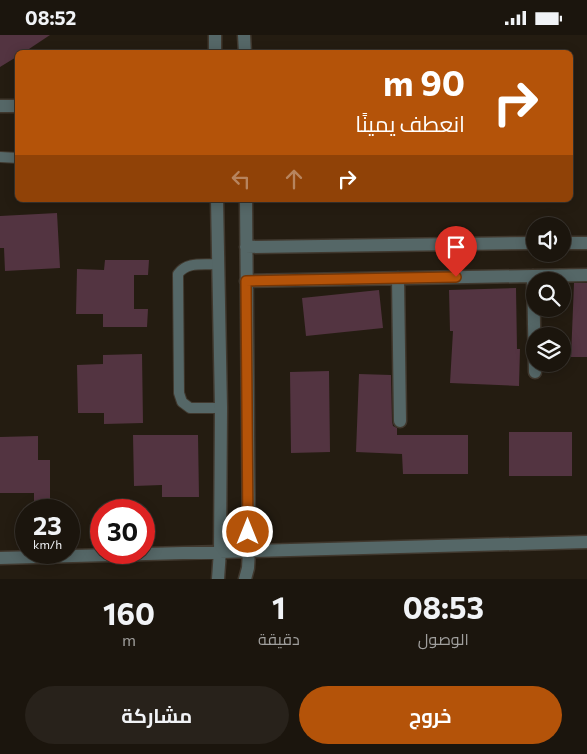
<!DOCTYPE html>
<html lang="ar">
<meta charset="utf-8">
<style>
:root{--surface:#1b150d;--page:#28221b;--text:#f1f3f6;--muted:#a09f9d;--line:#39342e;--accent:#b45309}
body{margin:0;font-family:Commissioner,Cairo,sans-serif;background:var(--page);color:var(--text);direction:rtl;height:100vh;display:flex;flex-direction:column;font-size:19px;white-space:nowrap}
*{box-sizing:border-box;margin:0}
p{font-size:16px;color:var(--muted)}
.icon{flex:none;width:28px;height:28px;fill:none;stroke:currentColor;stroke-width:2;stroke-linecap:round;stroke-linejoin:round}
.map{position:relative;height:544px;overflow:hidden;direction:ltr}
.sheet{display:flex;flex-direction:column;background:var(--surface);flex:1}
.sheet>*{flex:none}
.guide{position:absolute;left:15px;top:15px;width:558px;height:152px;border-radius:8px;box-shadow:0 2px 12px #0003,0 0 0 1px var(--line);direction:rtl;background:#b45309;color:#fff;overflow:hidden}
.tools{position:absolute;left:526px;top:182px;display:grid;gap:10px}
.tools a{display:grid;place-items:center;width:45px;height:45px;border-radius:50%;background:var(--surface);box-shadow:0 2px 12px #0003,0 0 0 1px var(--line);font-size:25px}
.speed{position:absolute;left:15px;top:464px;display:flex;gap:10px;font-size:25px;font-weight:700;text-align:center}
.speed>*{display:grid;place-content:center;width:65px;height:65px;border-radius:50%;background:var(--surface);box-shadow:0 2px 12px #0003,0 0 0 1px var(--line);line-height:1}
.speed small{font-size:12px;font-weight:400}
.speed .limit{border:8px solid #d22;background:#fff;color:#111}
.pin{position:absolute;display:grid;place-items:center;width:42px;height:42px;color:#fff;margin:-51px -21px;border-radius:50% 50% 50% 0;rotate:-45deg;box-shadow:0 0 5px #0007}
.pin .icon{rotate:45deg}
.me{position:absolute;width:55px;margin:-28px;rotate:0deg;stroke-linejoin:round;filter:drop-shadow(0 0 4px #0008)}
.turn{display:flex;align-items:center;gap:18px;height:105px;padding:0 25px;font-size:22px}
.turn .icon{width:65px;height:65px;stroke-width:2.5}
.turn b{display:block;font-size:35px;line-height:42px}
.lanes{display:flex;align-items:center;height:48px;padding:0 25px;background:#0003;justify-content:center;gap:25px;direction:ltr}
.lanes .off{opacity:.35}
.eta{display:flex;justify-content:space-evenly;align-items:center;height:85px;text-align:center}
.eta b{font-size:30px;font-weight:700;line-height:35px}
.button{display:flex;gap:10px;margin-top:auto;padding:10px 25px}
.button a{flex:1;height:58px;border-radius:30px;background:var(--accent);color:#fff;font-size:20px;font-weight:700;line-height:58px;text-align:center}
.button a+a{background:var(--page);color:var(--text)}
.status{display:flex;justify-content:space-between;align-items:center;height:35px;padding:0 25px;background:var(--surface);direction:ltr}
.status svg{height:14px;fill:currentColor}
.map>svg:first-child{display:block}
.building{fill:#533441}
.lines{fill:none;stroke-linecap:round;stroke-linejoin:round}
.service-casing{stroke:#40382e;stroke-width:12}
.minor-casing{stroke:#40382e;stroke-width:15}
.service{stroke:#556767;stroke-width:10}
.minor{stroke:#556767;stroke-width:12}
.route-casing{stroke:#753606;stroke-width:12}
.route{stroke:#b45309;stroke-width:9}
</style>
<div class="status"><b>08:52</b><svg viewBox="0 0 49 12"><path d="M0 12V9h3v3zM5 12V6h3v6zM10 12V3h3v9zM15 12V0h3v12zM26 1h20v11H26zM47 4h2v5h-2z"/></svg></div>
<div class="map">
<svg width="587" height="544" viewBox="0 0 587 544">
<rect width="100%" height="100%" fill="#241c11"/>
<path class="building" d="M0,0h50l-27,18h-5v3l-18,11z
M57,178l3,55 -55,3 -1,-23h-4v-32z
M105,225h44l-1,15h-14v34h14l-1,18h-44v-13h-27l1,-45 27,1z
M574,248h13v74h-16z
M516,253l1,61h3l-1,37 -69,-3 3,-52h-3l-1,-41z
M379,255l4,38 -77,8 -4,-38z
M142,319l1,69 -39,1v-11h-26l-1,-48 26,-1v-9z
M329,336l1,81 -39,1 -1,-81z
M359,339l32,1 1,46 1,5 4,2v7h71v39h-65l-1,-20 -46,-2z
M509,397h63v44h-63z
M133,400h65l1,62h-37v-12l-28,1z
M38,401v24h12v43h-16v-10h-34v-56z"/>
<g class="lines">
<defs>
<path id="service" d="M0,122l18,1
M218,229c-15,1 -31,-3 -40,10l1,119 3,9 8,6h31"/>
<path id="minor" d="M215,0v18
M244,0l1,18
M0,71h18
M217,165l4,208 -1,143 -2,28
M562,208h25
M246,212l289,-4
M533,241l2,96
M398,243l2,143
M246,246l341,-6
M0,523l587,-16
M245,544l3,-11 1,-17 -3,-351"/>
</defs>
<use href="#service" class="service-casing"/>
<use href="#minor" class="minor-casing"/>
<use href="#service" class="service"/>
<use href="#minor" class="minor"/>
</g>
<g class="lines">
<defs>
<path id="route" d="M248,497l-2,-251 210,-4"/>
</defs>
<use href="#route" class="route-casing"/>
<use href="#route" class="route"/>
</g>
</svg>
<div class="tools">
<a><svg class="icon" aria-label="sound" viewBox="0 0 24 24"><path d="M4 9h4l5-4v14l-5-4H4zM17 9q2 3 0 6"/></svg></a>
<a><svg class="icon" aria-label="search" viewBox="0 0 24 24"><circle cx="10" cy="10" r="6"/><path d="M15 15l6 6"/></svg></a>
<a><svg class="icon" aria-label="layers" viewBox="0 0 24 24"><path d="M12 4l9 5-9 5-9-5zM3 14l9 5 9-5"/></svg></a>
</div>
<div class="speed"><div>23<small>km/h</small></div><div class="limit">30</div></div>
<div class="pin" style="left:456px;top:242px;background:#d93025"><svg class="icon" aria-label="arrive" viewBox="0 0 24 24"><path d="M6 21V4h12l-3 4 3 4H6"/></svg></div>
<svg class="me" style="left:248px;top:497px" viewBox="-20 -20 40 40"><circle r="17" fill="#b45309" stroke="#fff" stroke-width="3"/><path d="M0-11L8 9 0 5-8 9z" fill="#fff"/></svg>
<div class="guide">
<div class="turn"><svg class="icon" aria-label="right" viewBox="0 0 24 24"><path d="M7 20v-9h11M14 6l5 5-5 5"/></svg><div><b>90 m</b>انعطف يمينًا</div></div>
<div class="lanes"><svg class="icon off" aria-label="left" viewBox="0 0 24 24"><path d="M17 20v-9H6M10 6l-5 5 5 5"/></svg><svg class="icon off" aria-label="ahead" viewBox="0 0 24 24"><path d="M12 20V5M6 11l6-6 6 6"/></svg><svg class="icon" aria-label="right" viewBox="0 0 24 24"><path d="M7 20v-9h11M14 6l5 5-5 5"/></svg></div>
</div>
</div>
<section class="sheet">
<div class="eta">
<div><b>08:53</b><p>الوصول</p></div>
<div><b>1</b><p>دقيقة</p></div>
<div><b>160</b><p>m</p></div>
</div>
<div class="button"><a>خروج</a><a>مشاركة</a></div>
</section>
